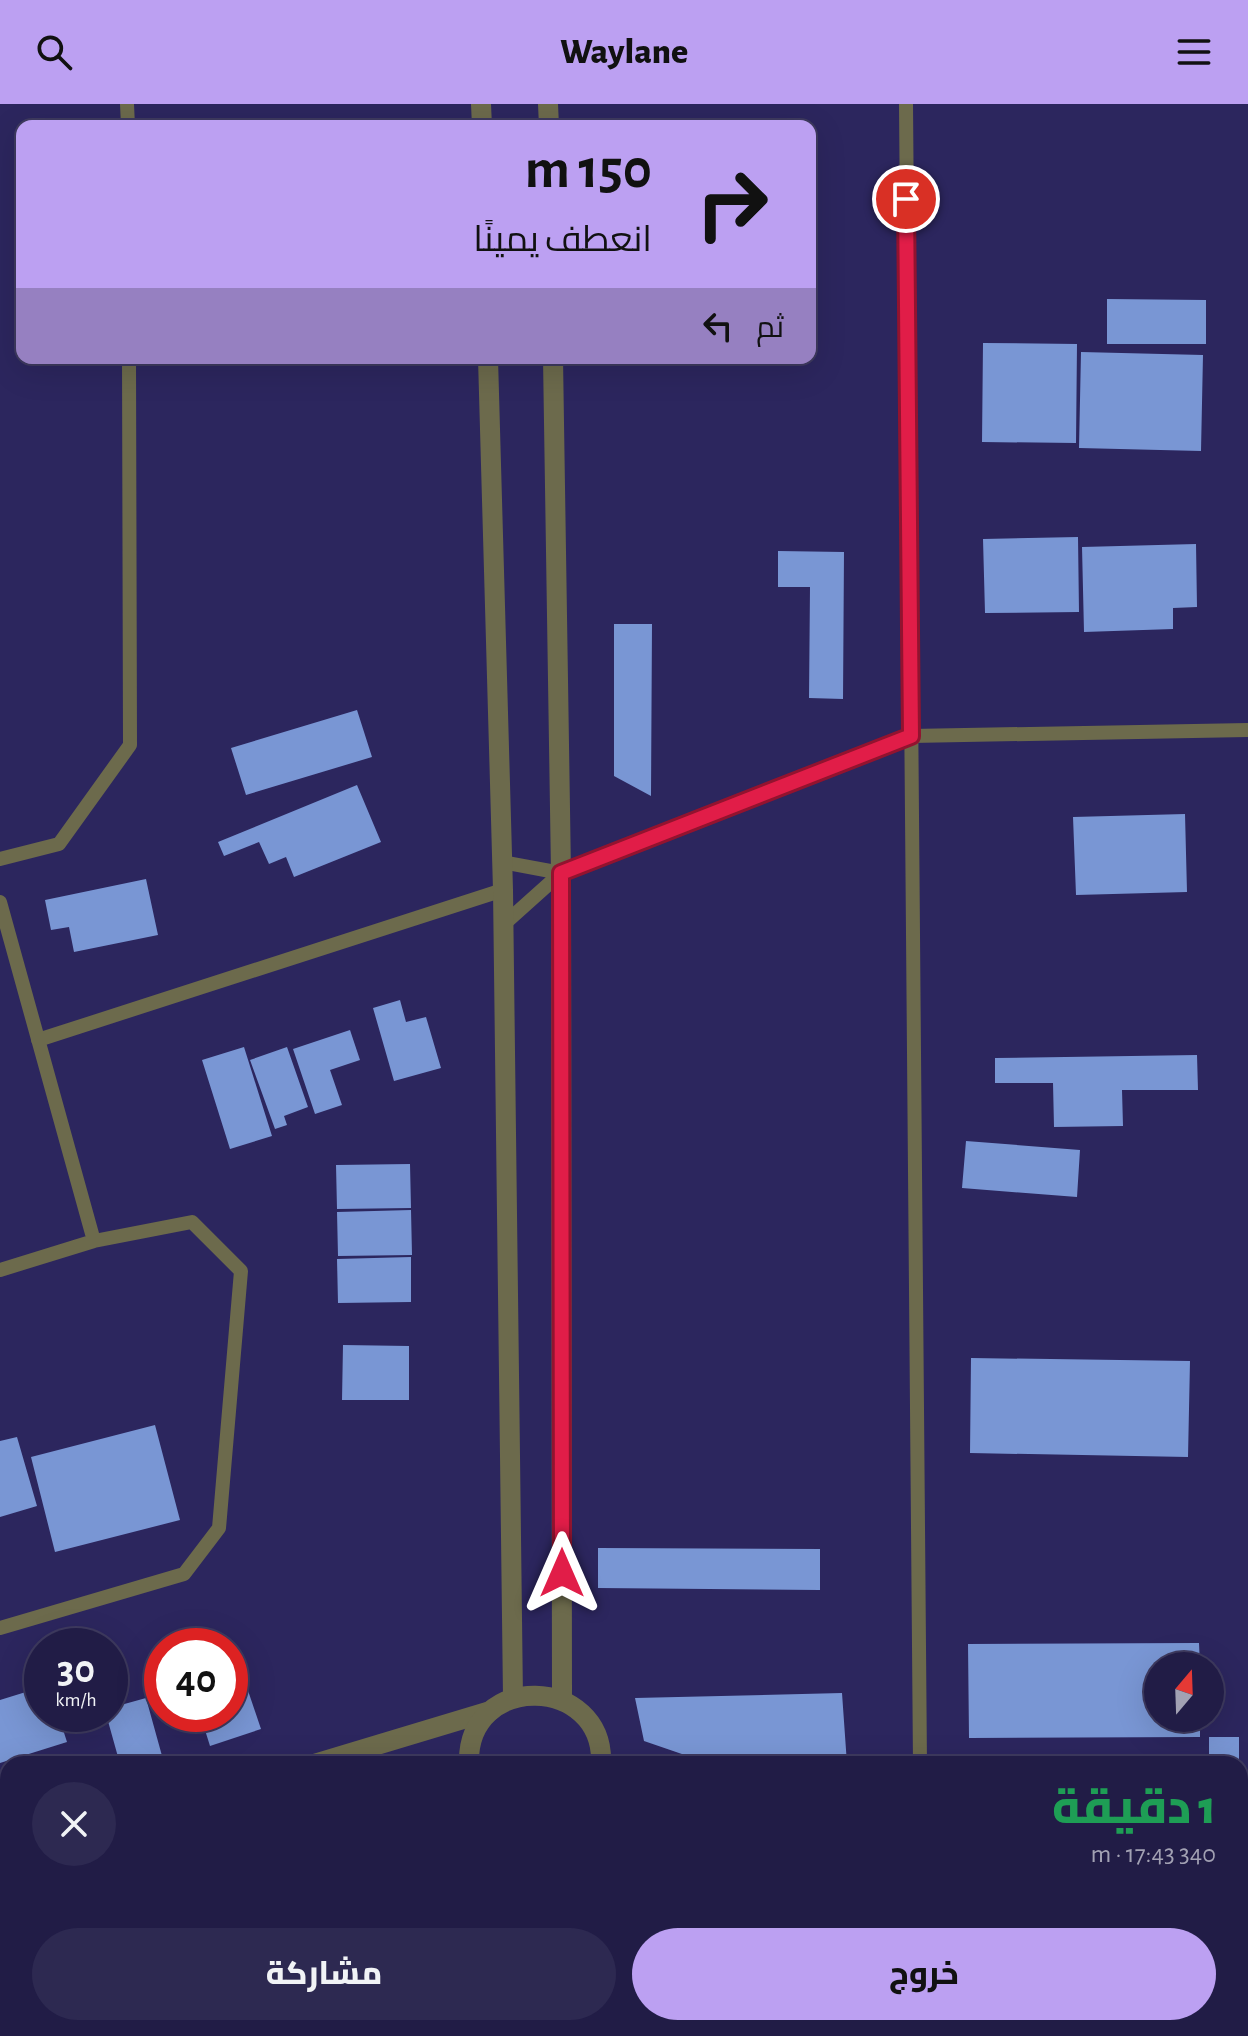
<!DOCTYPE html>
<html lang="ar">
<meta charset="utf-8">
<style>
:root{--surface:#211c46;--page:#2d2951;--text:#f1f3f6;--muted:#a2a1b3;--line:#3e3a5f;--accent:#bca0f2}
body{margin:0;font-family:"Alegreya Sans",Cairo,sans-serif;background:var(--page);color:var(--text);direction:rtl;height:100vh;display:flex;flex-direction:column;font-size:30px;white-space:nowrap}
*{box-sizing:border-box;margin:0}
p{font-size:26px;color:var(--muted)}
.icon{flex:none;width:44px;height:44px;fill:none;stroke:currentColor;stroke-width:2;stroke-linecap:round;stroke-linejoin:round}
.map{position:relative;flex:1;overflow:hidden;direction:ltr}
.sheet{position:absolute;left:0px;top:1652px;width:1248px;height:280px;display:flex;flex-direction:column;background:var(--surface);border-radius:24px 24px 0 0;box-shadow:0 8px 32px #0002,0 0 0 2px var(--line);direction:rtl}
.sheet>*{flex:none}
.guide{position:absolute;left:16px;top:16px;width:800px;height:244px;border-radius:16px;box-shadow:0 8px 32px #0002,0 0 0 2px var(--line);direction:rtl;background:#bca0f2;color:#111;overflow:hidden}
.needle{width:52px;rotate:19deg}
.buttons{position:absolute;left:1144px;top:1548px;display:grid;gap:16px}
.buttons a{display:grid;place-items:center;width:80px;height:80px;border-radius:50%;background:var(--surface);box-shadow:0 8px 32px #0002,0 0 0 2px var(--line);font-size:40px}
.speed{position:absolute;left:24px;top:1524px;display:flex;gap:16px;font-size:40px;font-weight:700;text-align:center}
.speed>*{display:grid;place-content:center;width:104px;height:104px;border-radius:50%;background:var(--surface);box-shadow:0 8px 32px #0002,0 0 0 2px var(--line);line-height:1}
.speed small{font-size:20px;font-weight:400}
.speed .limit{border:12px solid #d22;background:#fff;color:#111}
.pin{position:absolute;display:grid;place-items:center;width:68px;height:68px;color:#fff;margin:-34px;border:4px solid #fff;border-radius:50%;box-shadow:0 2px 8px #0007}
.me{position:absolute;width:88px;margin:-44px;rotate:0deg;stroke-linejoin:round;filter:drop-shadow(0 0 6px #0008)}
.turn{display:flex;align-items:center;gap:28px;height:168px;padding:0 32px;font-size:36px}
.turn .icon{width:104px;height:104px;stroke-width:2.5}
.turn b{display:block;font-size:56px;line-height:68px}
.then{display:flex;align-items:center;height:76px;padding:0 32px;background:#0003;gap:16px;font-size:30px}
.round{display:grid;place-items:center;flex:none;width:84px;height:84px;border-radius:42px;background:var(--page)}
.head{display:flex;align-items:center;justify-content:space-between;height:136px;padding:0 32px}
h1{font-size:48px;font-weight:800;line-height:60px;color:#1e9e55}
.button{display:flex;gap:16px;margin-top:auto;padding:16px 32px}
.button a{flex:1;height:92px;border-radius:48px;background:var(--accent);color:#111;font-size:32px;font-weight:800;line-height:92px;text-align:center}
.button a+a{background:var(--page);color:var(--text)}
header{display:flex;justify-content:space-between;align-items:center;height:104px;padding:0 32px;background:var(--accent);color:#111;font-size:36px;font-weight:800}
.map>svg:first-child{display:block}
.building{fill:#7996d4}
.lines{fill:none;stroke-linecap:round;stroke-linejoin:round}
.service{stroke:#6c6a4c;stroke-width:14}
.minor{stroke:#6c6a4c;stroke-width:20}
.tertiary{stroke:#6c6a4c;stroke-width:20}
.route-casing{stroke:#92132f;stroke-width:20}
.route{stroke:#e11d48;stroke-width:14}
</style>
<header><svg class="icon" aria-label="menu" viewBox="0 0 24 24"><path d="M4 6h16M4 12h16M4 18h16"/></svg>Waylane<svg class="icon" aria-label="search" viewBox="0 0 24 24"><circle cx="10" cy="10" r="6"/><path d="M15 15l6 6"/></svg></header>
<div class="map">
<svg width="1248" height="1932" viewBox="0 0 1248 1932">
<rect width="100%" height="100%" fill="#2c265e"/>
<path class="building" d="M1107,195l99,1v44h-99z
M983,239l94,1 -1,99 -94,-1z
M1081,248l122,3 -2,96 -122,-3z
M1078,433l1,75 -94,1 -2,-74z
M1196,440l1,63 -24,1v21l-89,3 -2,-85z
M778,447l66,1 -1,147 -34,-1 1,-111h-32z
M614,520h38l-1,172 -37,-20z
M357,606l15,47 -126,38 -15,-47z
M357,681l24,57 -87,35 -8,-20 -17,7 -10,-22 -35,14 -6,-14z
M1185,710l2,78 -111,3 -3,-78z
M146,775l12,56 -84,17 -5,-25 -18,3 -6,-30z
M400,896l6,22 20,-5 15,51 -47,13 -21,-73z
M350,926l10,30 -30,10 12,35 -27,9 -22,-65z
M244,943l28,89 -42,13 -28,-89z
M287,943l21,60 -24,9 3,9 -12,4 -25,-69z
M1197,951l1,35h-76l1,36 -69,1 -1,-44h-58v-25z
M966,1037l114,9 -3,47 -115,-9z
M410,1060l1,44 -74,1 -1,-44z
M411,1106l1,45 -74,1 -1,-44z
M411,1153v45l-73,1 -1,-44z
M343,1241l66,1v54h-67z
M971,1254l219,3 -2,96 -218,-4z
M155,1321l25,95 -125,32 -24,-95z
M17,1333l20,69 -37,11v-76z
M598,1444l222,1v41l-222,-2z
M1199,1539l1,23h-42v52h42v19l-231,1 -1,-94z
M239,1560l22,65 -51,17 -10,-32h30v-47z
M42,1583v27h16l9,28 -67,21v-63z
M842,1589l5,71h-136l-67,-23 -9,-43z
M146,1594l18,65 -44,1 -14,-50h4v-6z
M1209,1633h30v27h-30z"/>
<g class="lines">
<path class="service" d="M127,0l1,22
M906,0l14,1660
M0,755l59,-15 71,-99 -1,-387
M502,758l59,11
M0,798l94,339 -94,29
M503,821l58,-52 350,-137 337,-6
M38,936l465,-150
M0,1524l184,-54 35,-46 22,-257 -49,-49 -98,19
M1240,1907l8,3
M923,1924v8"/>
<path class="minor" d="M314,1660l176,-53
M0,1755l8,-2
M0,1832l8,-2"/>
<path class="tertiary" d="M481,0l1,22
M548,0l1,22
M488,254l15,532 10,808
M553,254l8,515 1,827
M469,1660c-3,-93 136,-89 132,0"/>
</g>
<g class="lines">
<defs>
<path id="route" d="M562,1469l-1,-700 350,-137 -5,-537"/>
</defs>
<use href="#route" class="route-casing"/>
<use href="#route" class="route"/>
</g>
</svg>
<div class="buttons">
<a><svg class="needle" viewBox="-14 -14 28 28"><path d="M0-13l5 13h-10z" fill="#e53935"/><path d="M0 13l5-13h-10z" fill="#a2a1b3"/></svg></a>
</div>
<div class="speed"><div>30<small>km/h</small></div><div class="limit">40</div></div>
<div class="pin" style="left:906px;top:95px;background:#d93025"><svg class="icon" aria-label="arrive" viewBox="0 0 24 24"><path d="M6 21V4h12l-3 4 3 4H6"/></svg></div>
<svg class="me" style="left:562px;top:1469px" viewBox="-20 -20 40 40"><path d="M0-17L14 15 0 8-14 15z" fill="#e11d48" stroke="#fff" stroke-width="4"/></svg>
<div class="guide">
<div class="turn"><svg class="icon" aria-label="right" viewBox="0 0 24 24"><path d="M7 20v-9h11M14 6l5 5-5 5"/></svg><div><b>150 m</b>انعطف يمينًا</div></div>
<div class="then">ثم<svg class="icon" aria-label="left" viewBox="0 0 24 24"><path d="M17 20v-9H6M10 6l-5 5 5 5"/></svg></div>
</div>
<section class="sheet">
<div class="head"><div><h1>1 دقيقة</h1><p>340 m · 17:43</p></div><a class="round"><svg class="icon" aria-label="close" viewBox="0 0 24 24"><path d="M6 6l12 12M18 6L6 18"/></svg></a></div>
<div class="button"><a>خروج</a><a>مشاركة</a></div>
</section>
</div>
